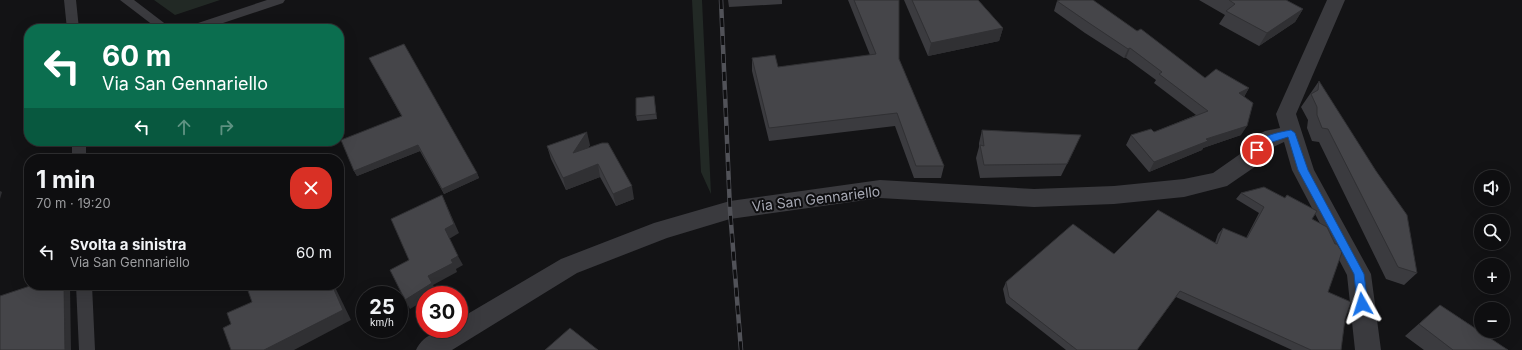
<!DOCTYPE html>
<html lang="it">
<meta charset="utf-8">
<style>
:root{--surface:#0e0e10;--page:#171719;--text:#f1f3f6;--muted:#9b9c9f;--line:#2e2e30}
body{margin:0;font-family:Inter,sans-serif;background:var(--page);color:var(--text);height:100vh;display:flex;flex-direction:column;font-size:15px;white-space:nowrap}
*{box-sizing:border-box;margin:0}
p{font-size:13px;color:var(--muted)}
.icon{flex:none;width:22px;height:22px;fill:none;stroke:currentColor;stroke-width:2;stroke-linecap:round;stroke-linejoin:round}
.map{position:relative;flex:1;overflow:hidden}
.sheet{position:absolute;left:24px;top:154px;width:320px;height:136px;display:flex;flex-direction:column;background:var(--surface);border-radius:16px;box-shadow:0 4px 16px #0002,0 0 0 1px var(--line)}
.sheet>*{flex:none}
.guide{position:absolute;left:24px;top:24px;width:320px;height:122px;border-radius:16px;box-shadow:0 4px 16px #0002,0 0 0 1px var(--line);background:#0b6e4f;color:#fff;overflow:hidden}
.buttons{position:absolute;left:1474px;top:170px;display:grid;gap:8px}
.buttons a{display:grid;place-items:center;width:36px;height:36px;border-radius:50%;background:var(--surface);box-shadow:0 4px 16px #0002,0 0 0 1px var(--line);font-size:20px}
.speed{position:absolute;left:356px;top:286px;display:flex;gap:8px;font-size:20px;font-weight:700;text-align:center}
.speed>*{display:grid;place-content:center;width:52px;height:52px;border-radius:50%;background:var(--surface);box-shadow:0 4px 16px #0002,0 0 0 1px var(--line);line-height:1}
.speed small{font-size:10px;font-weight:400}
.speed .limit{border:6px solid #d22;background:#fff;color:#111}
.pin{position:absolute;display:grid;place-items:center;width:34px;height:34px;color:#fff;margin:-17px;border:2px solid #fff;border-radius:50%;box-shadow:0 1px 4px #0007}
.me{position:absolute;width:44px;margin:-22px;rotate:354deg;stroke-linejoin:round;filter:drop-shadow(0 0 3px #0008)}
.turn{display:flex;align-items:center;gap:14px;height:84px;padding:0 12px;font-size:18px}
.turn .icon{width:52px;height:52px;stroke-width:2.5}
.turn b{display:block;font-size:28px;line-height:34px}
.lanes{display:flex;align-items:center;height:38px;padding:0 12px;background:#0003;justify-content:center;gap:20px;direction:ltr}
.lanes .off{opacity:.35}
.round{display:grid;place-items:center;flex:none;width:42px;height:42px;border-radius:16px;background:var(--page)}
.summary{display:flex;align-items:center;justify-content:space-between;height:68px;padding:0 12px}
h1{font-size:24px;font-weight:700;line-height:30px}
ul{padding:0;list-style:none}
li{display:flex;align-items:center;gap:12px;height:60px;padding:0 12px}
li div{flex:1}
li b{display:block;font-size:15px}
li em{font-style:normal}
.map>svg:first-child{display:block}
.green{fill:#222925}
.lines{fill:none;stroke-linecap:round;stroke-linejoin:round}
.service{fill:#3a3a3e;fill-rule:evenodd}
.minor{fill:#3a3a3e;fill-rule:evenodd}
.rail-casing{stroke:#515258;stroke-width:4.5}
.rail{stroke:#0e0e10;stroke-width:3;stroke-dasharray:9;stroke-linecap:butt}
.wall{fill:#3b3b3f}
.shaded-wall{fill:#303033}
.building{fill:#454549;stroke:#303033}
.route{fill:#1a73e8;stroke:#114b97}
.labels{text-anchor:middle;stroke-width:4;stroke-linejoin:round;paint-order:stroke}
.street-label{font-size:14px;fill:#a6a8b3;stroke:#0e0e10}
</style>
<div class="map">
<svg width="1522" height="350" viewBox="0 0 1522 350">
<rect width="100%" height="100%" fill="#131315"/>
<path class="green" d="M154,0h66l-45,15z
M692,0h10l9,194 -10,-22z"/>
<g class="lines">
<path class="service" d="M64,0h12l3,29h-12z
M120,0h14l38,29h-14z
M267,0h18l-2,3 -78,26h-18l2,-3z
M72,141h14v18h-14z
M76,285h16l3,65h-16z"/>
<path class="minor" d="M1327,0h18l-49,114 18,56 57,104 10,76h-26l-8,-75 -55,-105 -8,-28 -13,6 -12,16 -32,22 -43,11 -70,7 -80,3 -154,-9 -150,21 -63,19 -90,35 -125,77h-36c8,-17 26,-21 43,-21v-10l102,-60 93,-36 76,-22 150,-21 154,9 80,-3 70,-7 29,-6 30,-21 12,-16 10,-5 15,-3 -4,-14z"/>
<defs>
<path id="rail" d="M721,0l9,210 11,140"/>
</defs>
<use href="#rail" class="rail-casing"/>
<use href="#rail" class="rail"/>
</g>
<path class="wall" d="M728,0h54v4l-53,3z
M848,0h51v59l45,107 -3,12h-27l-19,-52 -126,15 -17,-70v-13l26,9 92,-12z
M904,0h74l25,28 -4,13 -71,15z
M1199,0h87l17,9 -8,13 -36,24 -40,-22 6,-9z
M1057,1l80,30 68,47 44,10 -5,9 -3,38 -38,13 -1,2 -53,22 -23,-27 5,-10 23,-3 42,-17 -42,-32 2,-3 -30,-22h-2l-39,-25 -31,-22z
M369,58l108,115 2,5 -35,16 -24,-43 -63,25 -3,-5 48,-54z
M1319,81l98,192 -13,12 -18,-6 -67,-137 -7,-1 -5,-13 1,-8 -7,-13z
M654,96l3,23 -20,2 -1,-5z
M982,130l93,18 -14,28 -81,2 -4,-20 3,-11v-4z
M590,145l-2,3 46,51 -18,7 -16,-29 -34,13 -15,-31 -4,-13z
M1241,193l44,5 2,-3 25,24 16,73 17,27 -4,31h-49l-116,-53 -39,53h-71l-60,-47 -3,-14 3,-7 108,-28 101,-11 3,-9 5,-6 23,10 13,-25 -23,-14z
M1440,305l68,45h-84l-19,-14z"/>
<path class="shaded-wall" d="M1303,9l-8,13 -36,24 8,-13z
M1003,28l-4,13 -71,15 3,-13z
M1130,48l-4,10h-2l4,-9z
M1249,88l-6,10 -4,-5z
M1247,126l-6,9 -38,13 -1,2 -53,22 5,-10 52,-23z
M587,132l3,13 -14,21 -3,-13z
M418,145l2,6 -63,25 -3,-5z
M598,164l2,13 -34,13 -3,-12z
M477,173l2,5 -35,16 -2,-5z
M632,186l2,13 -18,7 -3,-12z
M0,191l2,1 -2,7z
M442,195l17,38 -10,6 -4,-10z
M458,256l5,9 -7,4 1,3 -24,13 4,7 -4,3h-8v5l-15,9 -5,-9 23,-24 23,-16z
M64,285h6l1,65h-6z
M332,285h2l17,35 -57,30h-30z"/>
<path class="building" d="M854,0h45v59l45,107h-28l-19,-53 -128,15 -17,-70 23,-3 3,12 98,-13z
M912,0h66l25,28 -72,15z
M1060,0h33l44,31 4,-2 64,49 11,-9 33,19 -10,5 14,10 -6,23 -41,13 2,2 -54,21 -23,-27 20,-6 3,3 54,-21 -49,-37 3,-2 -32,-24 -2,1 -39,-26 -32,-22z
M1229,0h57l17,9 -36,24 -41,-22 9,-7z
M404,44l73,129 -35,16 -24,-44 -64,26 -13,-31 61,-24 -33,-58z
M1319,81l57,90 31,44 10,58 -19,-6 -70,-138 -6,-1 -5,-13v-8l-6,-13 7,-4z
M654,96l2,18 -20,2v-18z
M982,130l99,5 -14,29 -83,1 -4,-20 4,1z
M587,132l-14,21 29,-10h6l24,43 -19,8 -15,-30 -35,14 -16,-32z
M1264,187l21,11 2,-3 30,16 -5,8 15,8 8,17h2l5,8 -14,40 23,10 -6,17 -4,31h-30l-131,-59 -43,59h-60l-68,-53 -3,-15 67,-58 41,30 44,-44 59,34 6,-16 24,10 17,-31 -23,-14z
M442,195l12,29 -9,5 13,27 -7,4 2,3 -25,13 4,7 -27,17 -15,-30 19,-10 -18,-41z
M33,285h31l1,65h-65v-54z
M246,285h86l11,25 -79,40h-33l-8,-22 8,-4 -4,-11 25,-11z
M1440,305l68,45h-55l-34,-26z
M570,328l28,22h-53z"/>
<path class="route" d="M1291,130l4,3 13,37 56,104 4,30 -2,4 -4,1 -5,-5 -3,-30 -56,-104 -10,-33 -22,7 -6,8 -3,1 -5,-3c9,-15 23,-17 39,-20z"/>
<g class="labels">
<g class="street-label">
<text transform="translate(816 199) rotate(-7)" y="5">Via San Gennariello</text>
</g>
</g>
</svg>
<div class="buttons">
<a><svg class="icon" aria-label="sound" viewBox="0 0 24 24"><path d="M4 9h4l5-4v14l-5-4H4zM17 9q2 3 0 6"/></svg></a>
<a><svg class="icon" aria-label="search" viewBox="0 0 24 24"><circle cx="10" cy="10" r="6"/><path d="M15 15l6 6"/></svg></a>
<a>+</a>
<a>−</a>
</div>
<div class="speed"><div>25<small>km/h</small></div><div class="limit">30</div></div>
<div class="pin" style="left:1257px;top:150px;background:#d93025"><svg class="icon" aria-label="arrive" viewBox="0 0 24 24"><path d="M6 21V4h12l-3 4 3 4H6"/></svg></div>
<svg class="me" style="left:1362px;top:304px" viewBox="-20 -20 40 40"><path d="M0-17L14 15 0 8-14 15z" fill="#1a73e8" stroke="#fff" stroke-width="4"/></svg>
<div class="guide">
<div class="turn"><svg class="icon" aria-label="left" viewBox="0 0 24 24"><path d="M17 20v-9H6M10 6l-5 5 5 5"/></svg><div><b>60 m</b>Via San Gennariello</div></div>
<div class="lanes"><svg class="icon" aria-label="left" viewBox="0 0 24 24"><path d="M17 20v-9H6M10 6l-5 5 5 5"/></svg><svg class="icon off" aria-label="ahead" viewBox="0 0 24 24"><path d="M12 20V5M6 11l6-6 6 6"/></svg><svg class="icon off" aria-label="right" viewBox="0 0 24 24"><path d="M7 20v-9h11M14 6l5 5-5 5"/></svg></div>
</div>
<section class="sheet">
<div class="summary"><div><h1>1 min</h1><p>70 m · 19:20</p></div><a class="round" style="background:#d93025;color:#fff"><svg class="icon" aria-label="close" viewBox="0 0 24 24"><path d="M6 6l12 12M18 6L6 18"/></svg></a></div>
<ul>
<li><svg class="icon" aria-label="left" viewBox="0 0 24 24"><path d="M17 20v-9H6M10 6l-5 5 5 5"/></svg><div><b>Svolta a sinistra</b><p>Via San Gennariello</p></div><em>60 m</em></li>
</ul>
</section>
</div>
